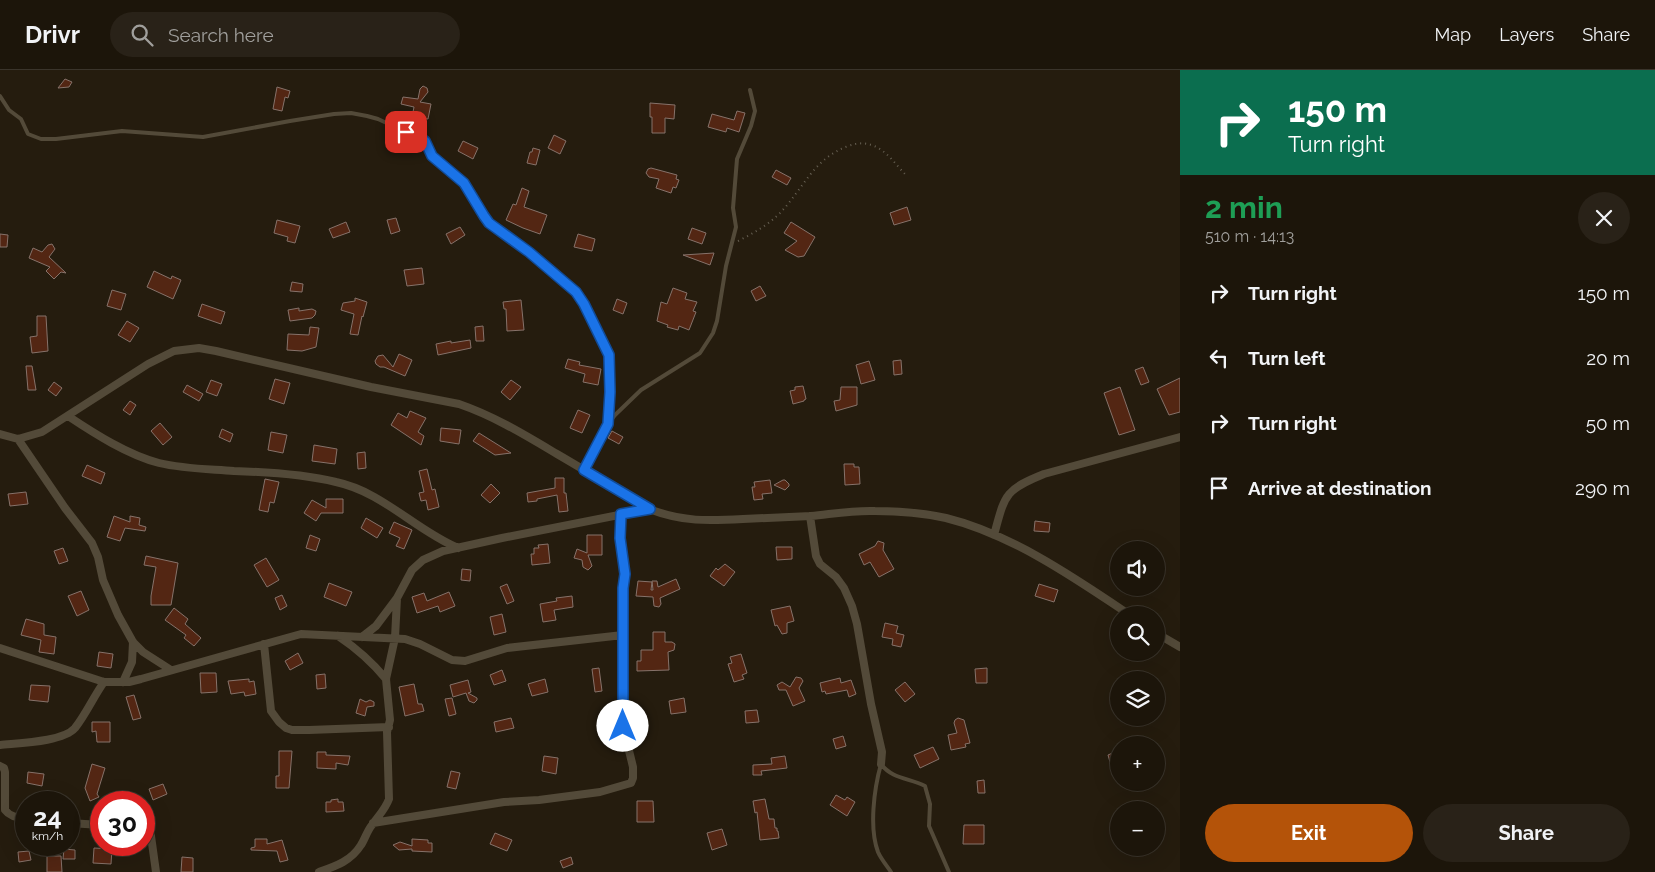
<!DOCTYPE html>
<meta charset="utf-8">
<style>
:root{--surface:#1c150a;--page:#292218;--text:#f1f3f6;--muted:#a09f9c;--line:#3a342b;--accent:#b45309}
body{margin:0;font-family:Raleway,sans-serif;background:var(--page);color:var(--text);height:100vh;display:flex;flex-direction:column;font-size:19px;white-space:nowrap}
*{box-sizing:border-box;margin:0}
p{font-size:16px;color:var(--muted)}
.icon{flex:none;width:28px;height:28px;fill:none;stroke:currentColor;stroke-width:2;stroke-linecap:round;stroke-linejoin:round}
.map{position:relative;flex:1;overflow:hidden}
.sheet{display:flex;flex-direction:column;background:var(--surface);width:475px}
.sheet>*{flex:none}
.guide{background:#0b6e4f;color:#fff;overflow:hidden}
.fabs{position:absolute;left:1110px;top:471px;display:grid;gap:10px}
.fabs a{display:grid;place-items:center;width:55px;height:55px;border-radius:50%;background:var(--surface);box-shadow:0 5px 20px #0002,0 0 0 1px var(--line);font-size:25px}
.speed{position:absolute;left:15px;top:721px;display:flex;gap:10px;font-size:25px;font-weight:700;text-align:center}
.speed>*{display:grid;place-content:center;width:65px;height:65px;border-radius:50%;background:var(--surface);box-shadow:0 5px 20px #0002,0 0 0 1px var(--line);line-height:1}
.speed small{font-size:12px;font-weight:400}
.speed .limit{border:8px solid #d22;background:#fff;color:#111}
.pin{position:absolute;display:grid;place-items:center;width:42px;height:42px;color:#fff;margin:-21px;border-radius:10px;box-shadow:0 2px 8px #0006}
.me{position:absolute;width:55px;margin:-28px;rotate:0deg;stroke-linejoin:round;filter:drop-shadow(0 0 4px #0008)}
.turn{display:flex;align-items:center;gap:18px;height:105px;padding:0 25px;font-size:22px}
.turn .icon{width:65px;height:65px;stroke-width:2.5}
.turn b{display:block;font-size:35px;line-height:42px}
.round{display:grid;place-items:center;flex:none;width:52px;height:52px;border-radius:26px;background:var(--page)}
.summary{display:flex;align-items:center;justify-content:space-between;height:85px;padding:0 25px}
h1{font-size:30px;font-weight:700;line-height:38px;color:#1e9e55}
.cta{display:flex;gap:10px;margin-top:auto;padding:10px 25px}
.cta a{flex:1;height:58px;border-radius:30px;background:var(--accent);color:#fff;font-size:20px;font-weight:700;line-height:58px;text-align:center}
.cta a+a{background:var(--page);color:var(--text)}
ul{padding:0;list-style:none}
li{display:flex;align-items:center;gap:15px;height:65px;padding:0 25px}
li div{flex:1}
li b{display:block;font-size:19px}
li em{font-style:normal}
header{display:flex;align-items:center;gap:30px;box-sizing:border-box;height:70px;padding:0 25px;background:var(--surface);border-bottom:1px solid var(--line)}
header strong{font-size:24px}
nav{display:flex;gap:28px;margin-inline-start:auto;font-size:18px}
.search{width:350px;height:45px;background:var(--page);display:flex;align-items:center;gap:12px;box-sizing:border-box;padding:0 18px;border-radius:28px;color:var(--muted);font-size:19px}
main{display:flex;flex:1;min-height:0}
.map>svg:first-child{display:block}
.building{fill:#532613;stroke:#86726a}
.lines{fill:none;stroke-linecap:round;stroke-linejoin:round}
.path{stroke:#676053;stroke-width:2;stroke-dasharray:1 4;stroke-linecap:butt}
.service{stroke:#534a39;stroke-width:4}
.minor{stroke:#534a39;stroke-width:8}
.route-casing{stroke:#114b97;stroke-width:12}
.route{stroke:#1a73e8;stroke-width:9}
</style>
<header>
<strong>Drivr</strong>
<div class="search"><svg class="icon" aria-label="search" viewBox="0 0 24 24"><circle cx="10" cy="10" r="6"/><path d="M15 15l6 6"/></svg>Search here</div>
<nav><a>Map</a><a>Layers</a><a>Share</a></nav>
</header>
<main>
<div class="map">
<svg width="1180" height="802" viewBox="0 0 1180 802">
<rect width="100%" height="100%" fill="#251c0e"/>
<path class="building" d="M65,9l7,3 -3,5 -11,1z
M423,16l4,2 1,4 -8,10 11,2 -3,15 -16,-2 2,-10 -13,-3 2,-7 15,2 2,-10z
M277,17l13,4 -2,7 -3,-1 -3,14 -9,-2z
M650,33l25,2 -1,14 -9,-1v15h-13v-16h-2z
M737,41l8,2 -6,19 -12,-4 -1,4 -18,-5 4,-13 22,6z
M554,65l12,6 -6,13 -12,-6z
M463,71l15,7 -5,11 -15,-8z
M533,78l7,2 -4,15 -9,-2 3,-11h2z
M651,98l26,7 -1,4 3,1 -3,8 -3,-1 -2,6 -15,-5 3,-9 -10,-2 -3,-4 2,-4z
M776,100l15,8 -4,7 -15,-8z
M522,118l7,3 -5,16 23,8 -7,19 -17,-6 -17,-8 7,-16 3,1z
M907,137l4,13 -17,5 -4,-12z
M396,148l4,13 -9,3 -4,-14z
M277,150l23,6 -5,17 -8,-2 1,-4 -14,-4z
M346,152l4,10 -17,6 -4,-9z
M791,152l24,15 -11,19 -6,1 -13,-7 12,-9 -13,-8z
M460,157l5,8 -14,9 -5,-10z
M692,158l14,5 -4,11 -14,-5z
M0,164l8,1 -1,12h-7z
M578,164l17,5 -3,12 -18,-4z
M52,174l3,5 -6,8 17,16 -5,-1 -7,7 -8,-8 4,-4 -21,-9 4,-10 9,4 6,-7z
M714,183l-4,12 -27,-10z
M422,198l2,16 -17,2 -3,-16z
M154,201l17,8 1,-3 9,4 -8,19 -26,-12z
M292,212l11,2 -1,8 -12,-1z
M760,216l6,10 -10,5 -5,-10z
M673,218l14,5 -2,6 12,3 -4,9 3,1 -7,18 -10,-4 -1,4 -11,-3 1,-2 -11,-4 4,-19 6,2z
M112,220l14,4 -5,16 -14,-4z
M355,228l12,4 -4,15 -1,-1 -4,19 -8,-1 4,-20 -13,-4 2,-7 12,-2z
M617,229l10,4 -4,11 -10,-4z
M521,230l3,30 -17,1 -1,-22h-2l-1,-7z
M202,234l23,8 -4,12 -23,-8z
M299,238v3l13,-2 4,2 -1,4 -3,3 -22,3 -2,-11z
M37,246h9l2,35 -16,2 -2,-16 7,-1z
M127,251l12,7 -9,14 -12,-7z
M483,256l1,15h-8l-1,-14z
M310,257l9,1 -3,19 -14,4 -15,-1 1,-16 21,1z
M470,270l1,8 -33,7 -2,-11 15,-3v2z
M399,284l13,6 -7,16 -21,-9h-4l-4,-3 -1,-3 3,-5 5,-1 10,12z
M568,289l12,3 -1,3 22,4 -3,16 -15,-3 2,-8 -20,-6z
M901,290l1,14 -8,1 -1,-14z
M869,291l6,19 -14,4 -5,-19z
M26,296h6l4,24h-8z
M1143,297l6,15 -8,3 -6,-15z
M1180,308v34l-11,3 -12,-26z
M275,309l15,4 -6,21 -15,-5z
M211,310l11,4 -5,12 -11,-4z
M511,310l10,7 -11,13 -9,-8z
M54,312l8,6 -6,8 -8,-6z
M187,315l16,9 -4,7 -16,-9z
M803,316l3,13 -2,1v1l-11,3 -3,-13 5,-1v-3z
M841,317h16v18l-21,6 -2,-10 6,-1z
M1120,317l15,43 -16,5 -15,-42z
M130,331l6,4 -6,10 -7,-5z
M578,340l12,5 -8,18 -12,-5z
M410,341l16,7 -8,14 6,4 -3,9 -30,-20 7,-12 9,5z
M160,353l12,14 -9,8 -12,-14z
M441,358l20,2 -2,14 -19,-3z
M222,359l11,5 -3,8 -11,-5z
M612,361l11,6 -4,7 -11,-6z
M271,362l16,3 -4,18 -15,-3z
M479,363l32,20 -16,2 -22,-14z
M314,375l23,4 -2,15 -23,-3z
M365,382l1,16 -8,1 -1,-16z
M844,394h10v3h5l1,17 -15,1z
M87,395l18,8 -4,11 -19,-8z
M427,399l5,21 3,-1 4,18 -11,3 -2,-10 -5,1 -2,-8 5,-1 -5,-21z
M555,408h9v15h2l2,18 -9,1 -2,-17 -20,4v2l-9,1 -1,-9 28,-5z
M265,409l14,3 -5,21 -4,-1 -2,10 -9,-2z
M770,410l2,13 -10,1 1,5 -9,1 -2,-13h3l-1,-5z
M783,410h2l4,4v2l-4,4 -11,-5z
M491,414l9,9 -10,10 -9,-8z
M26,422l2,12 -18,2 -2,-12z
M326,429h17v14h-22l-5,8 -12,-8 8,-13 14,8z
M114,446l16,6v-6l10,2 -1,7 7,2 -1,4 -20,-3 -5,13 -13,-4z
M366,448l17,10 -6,10 -16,-10z
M1035,451l15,2 -1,9 -15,-1z
M394,452l18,8 -8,19 -8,-3 4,-8 -11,-5z
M310,465l10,4 -4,12 -10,-3z
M587,465h15v20h-14l4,11 -4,4 -5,-3 -1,-7 -8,-2 3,-9 10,4z
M878,471l6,2 -1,7 11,19 -15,8 -9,-15 -6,3 -5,-11 16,-8z
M548,474l2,19 -18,2 -1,-11h3v-6h5l-1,-3z
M776,477h16v12l-15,1z
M63,478l5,13 -9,3 -5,-13z
M146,486l32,7 -7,42h-20v-9l5,-29 -12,-2z
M266,488l13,22 -12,7 -13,-22z
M725,494l10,8 -11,14 -14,-10 6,-8 2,2z
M462,499l9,1 -1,11 -9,-1z
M676,509l4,10 -20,9 1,6 -2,3 -5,-1 -1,-9 -17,-1 2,-15 14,1 -1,8h2l-1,-9h5l1,6z
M329,513l23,9 -6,14 -22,-9z
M507,514l7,17 -7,3 -7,-17z
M1039,514l19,6 -4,12 -19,-6z
M81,521l8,19 -12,6 -9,-20z
M449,522l6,14 -15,6 -2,-6 -21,7 -5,-16 12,-4 3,8z
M282,525l5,11 -7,4 -5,-12z
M572,526l1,11 -19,3 2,10 -13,2 -3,-18 17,-3 -1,-3z
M790,536l4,15 -7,2v10l-5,1 -5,-9 -2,1 -4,-16z
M174,538l14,11 -3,5 16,14 -7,8 -10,-8 2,-3 -21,-15z
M502,544l4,18 -12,3 -4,-18z
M26,549l18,5v11l12,2 -2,17 -15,-2 2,-12 -20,-5z
M885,553l13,3 -2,7 8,2 -3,12 -9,-2 1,-6 -11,-2z
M653,562h12v10h7l3,2 -1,6 -6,2 1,18 -32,1v-10h4v-11h12z
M99,582l14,2 -2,14 -14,-2z
M298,583l5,10 -13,7 -5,-9z
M741,584l6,19 -5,2 2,4 -10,3 -6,-18 4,-1 -2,-6z
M599,598l3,23 -7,1 -3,-23z
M987,598v15h-11l-1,-14z
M502,600l4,11 -12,4 -4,-10z
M200,603h16l1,19 -16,1z
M325,604l1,14 -9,1 -1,-14z
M796,607l5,1 2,3 -4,7 6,13 -12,5 -7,-16h-7l-2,-5 5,-3 8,5z
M840,608l1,5 10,-3 5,14 -7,3 -2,-7 -21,4 -1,-3 -3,1 -2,-9z
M249,609v3l5,-1 2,13 -11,2 -1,-4 -13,2 -3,-13z
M545,609l3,13 -16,4 -4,-12z
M468,610l3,12 -3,1 9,5v2l-3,3 -5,-2 -3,-8 -13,4 -3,-12z
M905,612l10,12 -10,8 -10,-12z
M414,614l4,20h4l2,7 -19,5 -6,-29z
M31,615l19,1 -2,16 -19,-2z
M134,625l7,23 -8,2 -7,-23z
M452,628l4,16 -7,2 -4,-17z
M684,628l2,14 -15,2 -2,-13z
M360,629l6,3 4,-2 4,2v4l-7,1 -2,9 -9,-3z
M757,640l2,12 -13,1 -1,-12z
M511,648l3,10 -18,4 -2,-10z
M958,648l6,2 6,23 -5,1 1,3 -15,3 -3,-15 9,-2 -3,-10 1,-3z
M92,652h18v20h-13l-1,-11 -4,1z
M843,666l3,10 -10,3 -3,-10z
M933,677l6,12 -19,9 -6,-13z
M279,681h13l-3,37h-13v-12h3z
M317,682h9v3l24,1 -2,9 -12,-2v6l-19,-1z
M1115,682l4,16 -7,1 -4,-14z
M544,686l14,2 -2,16 -14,-3z
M785,686l2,12 -26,3 1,4h-9v-10l19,-1 -1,-6z
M92,694l13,4 -8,26 2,3 -9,4 -5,-13z
M451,701l9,2 -4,16 -9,-2z
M28,702l16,2 -2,12 -15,-3z
M984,710l1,13h-7l-1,-12z
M163,714l4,10 -14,6 -4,-11z
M836,725l9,5 2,-3 8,5 -8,14 -17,-11z
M338,729v3h5l1,9 -18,1v-10h5v-2z
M765,729l4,20h5l1,9h2v3h1l1,7 -19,2 -3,-28 -2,1 -2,-12z
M637,731h16l1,21h-17z
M964,755h20v19h-21z
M722,759l5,16 -15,5 -5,-17z
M495,763l17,7 -5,11 -17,-7z
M255,769h12v5l15,-4 6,20 -8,2 -3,-11 -26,-1v-2l4,-1z
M412,769l16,1v3h4v9l-20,-1v-2l-13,1 -6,-5 7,-3 12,4z
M94,778l18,1 -1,15 -18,-1z
M64,779l11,1v9h-12z
M29,781l2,9 -12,2 -1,-10z
M47,786h14l1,16h-15z
M182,787l11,1v14h-12z
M571,787l2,7 -10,4 -3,-7z"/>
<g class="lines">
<path class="path" d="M738,171c16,-8 30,-16 42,-28 24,-25 33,-54 68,-67 9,-3 17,-4 26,0 13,5 22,19 31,28"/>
<path class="service" d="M0,26l9,14 12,9 7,15 13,5h15l66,-8 81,6 87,-16 44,-7 17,-1 16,3 11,3 43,20 6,5 5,12 32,27 20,34 5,6 40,29 47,40 5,8 28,55 1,37 -2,32
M583,400l25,-46 7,-9 26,-25 59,-37 13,-20 4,-12 9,-55 10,-39 -3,-19 4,-49 14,-33 4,-15 -5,-21
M881,694c11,15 28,14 44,22l5,18 -1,22 20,46
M881,694c-7,25 -12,64 -3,88 3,7 9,14 13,20"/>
<path class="minor" d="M68,346c27,18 60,39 91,47 25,6 50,6 75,8 34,1 69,3 102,11 47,10 79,48 122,66
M0,364l18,5 24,-7 106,-68 26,-13 25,-3 17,3 155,36 88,17c35,12 66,31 98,50 31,18 62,37 92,55 34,13 59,12 94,10 22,-1 45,-2 68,-3 21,-2 43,-6 64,-5 24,0 48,2 71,7 65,16 129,60 184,97
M18,369l47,69 27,35 6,14 5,23 15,35 15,27 10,10 28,18
M810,446l6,40 4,8 16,13 8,11 8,18 5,18 14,80 11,48 -1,12
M994,465c11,-40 10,-45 50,-61l136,-37
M1156,563l24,14
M338,566c18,12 34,26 48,43
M362,567l14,-11 21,-28
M264,574l7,67 8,11 7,6 6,2h17l80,-3
M0,578l104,34h25l12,-3 160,-45 104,5 15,5 32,16 13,1 42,-13 116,-13
M123,612l9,-20 1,-20
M0,675c18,-2 63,-3 75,-17 11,-14 19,-32 29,-46
M0,696l4,2 1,4v38c5,7 14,8 21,8
M69,753l32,2
M373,753l131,-21 35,-2 61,-8 31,-9 2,-5v-11l-10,-41v-138l2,-14 -5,-36 1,-23
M144,757l5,4 2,5 5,36
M319,802c17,-6 32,-11 42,-27 4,-6 6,-14 11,-20 6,-9 13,-15 17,-26l-2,-67 3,-12 -4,-41 9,-41 2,-40 15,-28 11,-10 20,-9 59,-13 147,-29"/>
</g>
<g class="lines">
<defs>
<path id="route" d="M406,62l19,9 7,15 32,27 20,33 5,7 40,29 47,40 8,12 25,51 1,37 -2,32 -24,46 66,39 -29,5 -1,24 5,36 -2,14v138"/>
</defs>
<use href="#route" class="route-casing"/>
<use href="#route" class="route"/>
</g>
</svg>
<div class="fabs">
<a><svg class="icon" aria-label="sound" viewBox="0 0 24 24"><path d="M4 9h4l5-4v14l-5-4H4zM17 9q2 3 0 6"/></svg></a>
<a><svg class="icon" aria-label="search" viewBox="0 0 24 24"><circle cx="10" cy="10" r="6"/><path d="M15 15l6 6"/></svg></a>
<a><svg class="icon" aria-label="layers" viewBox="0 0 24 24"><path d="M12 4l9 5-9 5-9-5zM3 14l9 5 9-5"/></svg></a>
<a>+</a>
<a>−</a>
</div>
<div class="speed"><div>24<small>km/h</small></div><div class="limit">30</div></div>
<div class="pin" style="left:406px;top:62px;background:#d93025"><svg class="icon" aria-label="arrive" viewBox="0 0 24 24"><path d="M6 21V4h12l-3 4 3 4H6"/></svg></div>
<svg class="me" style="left:623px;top:656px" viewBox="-20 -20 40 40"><circle r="19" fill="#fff"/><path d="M0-13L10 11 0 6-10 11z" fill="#1a73e8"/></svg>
</div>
<section class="sheet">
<div class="guide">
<div class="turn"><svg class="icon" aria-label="right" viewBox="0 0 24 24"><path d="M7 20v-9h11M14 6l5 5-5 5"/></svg><div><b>150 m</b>Turn right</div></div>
</div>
<div class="summary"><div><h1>2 min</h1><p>510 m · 14:13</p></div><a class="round"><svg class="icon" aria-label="close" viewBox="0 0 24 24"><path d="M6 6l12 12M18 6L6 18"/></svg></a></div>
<ul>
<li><svg class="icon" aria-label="right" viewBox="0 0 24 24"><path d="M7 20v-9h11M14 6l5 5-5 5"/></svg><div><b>Turn right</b></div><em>150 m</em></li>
<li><svg class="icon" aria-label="left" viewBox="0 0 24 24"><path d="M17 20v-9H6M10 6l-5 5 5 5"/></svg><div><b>Turn left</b></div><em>20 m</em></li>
<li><svg class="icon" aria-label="right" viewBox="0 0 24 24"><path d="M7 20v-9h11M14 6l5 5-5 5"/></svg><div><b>Turn right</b></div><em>50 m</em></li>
<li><svg class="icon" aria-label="arrive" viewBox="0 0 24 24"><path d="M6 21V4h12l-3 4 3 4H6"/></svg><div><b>Arrive at destination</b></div><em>290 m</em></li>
</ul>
<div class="cta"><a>Exit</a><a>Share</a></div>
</section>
</main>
